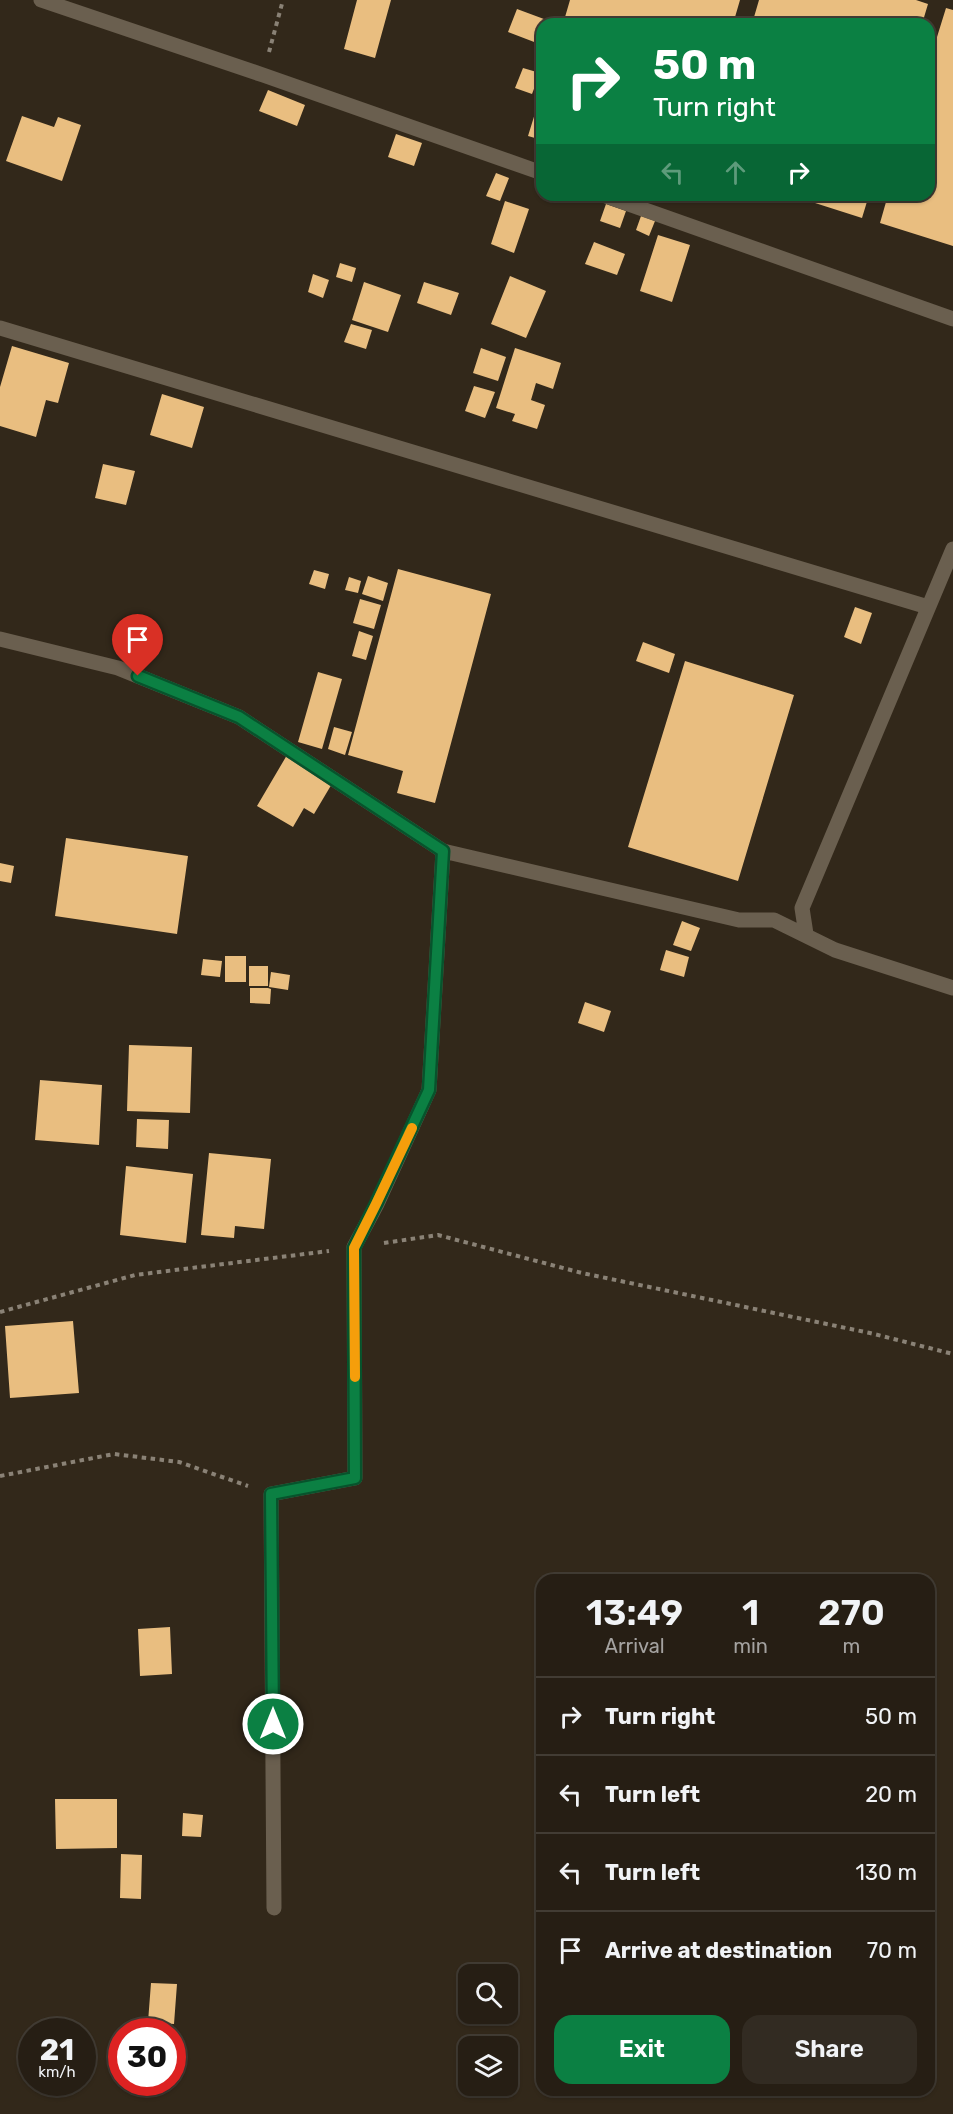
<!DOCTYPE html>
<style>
:root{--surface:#261e14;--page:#322b22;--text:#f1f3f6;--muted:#a4a2a0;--line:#423c34;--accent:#0b8043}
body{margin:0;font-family:Rubik,sans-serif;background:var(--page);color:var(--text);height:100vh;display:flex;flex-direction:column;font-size:22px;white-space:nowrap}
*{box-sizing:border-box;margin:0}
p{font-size:20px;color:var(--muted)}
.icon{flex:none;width:33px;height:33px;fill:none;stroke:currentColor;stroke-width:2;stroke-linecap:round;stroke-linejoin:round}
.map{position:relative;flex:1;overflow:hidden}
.side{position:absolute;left:536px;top:1574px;width:399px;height:522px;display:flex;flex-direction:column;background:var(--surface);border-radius:18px;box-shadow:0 2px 4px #0004,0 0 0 2px var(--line)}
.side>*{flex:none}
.top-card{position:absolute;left:536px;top:18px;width:399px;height:183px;border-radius:18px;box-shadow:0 2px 4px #0004,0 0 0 2px var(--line);background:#0b8043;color:#fff;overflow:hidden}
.fabs{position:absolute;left:458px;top:1964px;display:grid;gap:12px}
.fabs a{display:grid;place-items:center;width:60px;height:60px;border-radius:12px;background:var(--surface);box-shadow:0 2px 4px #0004,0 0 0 2px var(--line);font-size:30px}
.speed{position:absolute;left:18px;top:2018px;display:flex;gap:12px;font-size:30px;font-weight:700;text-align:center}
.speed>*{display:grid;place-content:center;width:78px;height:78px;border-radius:50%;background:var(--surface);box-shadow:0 2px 4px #0004,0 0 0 2px var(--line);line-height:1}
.speed small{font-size:15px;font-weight:400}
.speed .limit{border:9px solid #d22;background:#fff;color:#111}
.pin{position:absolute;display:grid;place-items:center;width:51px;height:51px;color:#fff;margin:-62px -26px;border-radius:50% 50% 50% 0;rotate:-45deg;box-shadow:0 0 6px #0007}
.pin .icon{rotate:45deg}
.me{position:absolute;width:66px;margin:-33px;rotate:0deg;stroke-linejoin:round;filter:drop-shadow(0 0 4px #0008)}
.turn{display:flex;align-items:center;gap:21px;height:126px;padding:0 18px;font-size:27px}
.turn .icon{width:78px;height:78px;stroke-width:2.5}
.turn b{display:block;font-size:42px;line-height:51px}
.lanes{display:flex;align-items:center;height:57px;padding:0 18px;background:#0003;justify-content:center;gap:30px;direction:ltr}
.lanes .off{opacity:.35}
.eta{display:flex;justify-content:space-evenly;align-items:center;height:102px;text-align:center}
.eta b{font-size:36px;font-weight:600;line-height:42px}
.action{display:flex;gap:12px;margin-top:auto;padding:12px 18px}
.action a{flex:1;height:69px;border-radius:18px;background:var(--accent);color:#fff;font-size:24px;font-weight:600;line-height:69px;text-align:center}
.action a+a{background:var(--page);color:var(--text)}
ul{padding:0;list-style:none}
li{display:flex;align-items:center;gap:18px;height:78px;padding:0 18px;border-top:2px solid var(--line)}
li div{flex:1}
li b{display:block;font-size:22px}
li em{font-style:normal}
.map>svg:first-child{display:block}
.building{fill:#e9be80}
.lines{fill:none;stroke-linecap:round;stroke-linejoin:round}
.path{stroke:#8a8276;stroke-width:4;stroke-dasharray:4.5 4.5;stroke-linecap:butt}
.minor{stroke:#6a5f4f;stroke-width:15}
.route-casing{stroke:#07532c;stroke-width:15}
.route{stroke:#0b8043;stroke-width:10}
.slow{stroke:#f59e0b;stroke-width:10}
</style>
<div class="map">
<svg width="953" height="2114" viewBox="0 0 953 2114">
<rect width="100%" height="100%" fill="#32281a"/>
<path class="building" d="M357,0h34l-16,58 -31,-9z
M570,0h170l-7,24h-170z
M759,0h157l12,4 -6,20h-170z
M946,8l7,2v236l-73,-23 8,-28h40v-129z
M517,9l35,13 -1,2h-9v21l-34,-13z
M523,68l17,5 -8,21 -17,-6z
M268,90l37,15 -8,21 -38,-15z
M541,94h1v46l-14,-4z
M22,116l32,11 4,-10 23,8 -19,56 -56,-20z
M396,134l26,9 -8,23 -26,-9z
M496,173l13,5 -9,23 -14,-5z
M790,195h79l-7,23z
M505,201l24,8 -15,44 -23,-9z
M606,204l20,7 -6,17 -20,-7z
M641,216l14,5 -6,15 -13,-6z
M658,235l32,10 -18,57 -32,-11z
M594,242l31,12 -8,21 -32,-11z
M340,263l16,5 -4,14 -16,-5z
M313,274l16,6 -6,18 -15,-6z
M510,276l36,15 -20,47 -35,-14z
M364,282l37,13 -13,37 -36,-12z
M424,282l35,11 -8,22 -34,-12z
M351,324l21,6 -6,19 -22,-7z
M12,346l57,17 -11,40 -12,-3 -10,37 -36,-11v-39z
M481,348l25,9 -8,24 -25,-8z
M515,348l46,15 -8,26 -17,-6 -5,17 14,5 -8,24 -25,-8 3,-7 -19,-6z
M474,386l21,6 -10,26 -20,-7z
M162,394l42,13 -12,41 -42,-13z
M103,464l32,7 -9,34 -31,-7z
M398,569l93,25 -56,209 -38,-10 6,-22 -55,-16z
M314,570l15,4 -4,15 -16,-5z
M368,576l20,7 -5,18 -21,-7z
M349,577l12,4 -3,12 -13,-3z
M360,599l21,6 -7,24 -21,-6z
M855,607l17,6 -11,31 -17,-7z
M359,631l14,5 -7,24 -14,-4z
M643,642l32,12 -6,19 -33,-12z
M685,661l109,34 -56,186 -110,-34z
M318,672l24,7 -20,70 -24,-7z
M334,727l18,5 -7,23 -17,-6z
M287,755l46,27 -19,32 -10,-6 -11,19 -36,-21z
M66,838l122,18 -11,78 -122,-18z
M0,863l14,3 -3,17 -11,-2z
M682,921l18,7 -9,23 -18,-6z
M666,950l23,7 -5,20 -24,-7z
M225,956h21v26h-21z
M203,959l19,2 -2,16 -19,-2z
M249,966h19v20h-19z
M271,972l19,3 -2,15 -19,-3z
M250,988h18v3v-3l3,1 -1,15 -20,-1z
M585,1002l26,9 -7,21 -26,-9z
M129,1045l63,2 -2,66 -63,-2z
M40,1080l62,5 -3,60 -64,-5z
M137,1119l32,1 -1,29 -32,-2z
M209,1153l62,6 -7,70 -29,-3 -1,12 -33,-3z
M126,1166l67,8 -7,69 -66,-8z
M73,1321l6,72 -69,5 -5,-72z
M170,1627l2,47 -32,2 -2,-47z
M55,1799h62v49l-61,1z
M183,1813l20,2 -2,22 -19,-1z
M121,1854l21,1 -1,44 -21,-1z
M151,1983l26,1 -3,40 -26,-2z"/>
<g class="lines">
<path class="path" d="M269,52l14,-52
M384,1243l54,-8 144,38 288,60 83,21
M0,1312l135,-37 194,-24
M0,1476l114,-22 65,8 69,24"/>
<path class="minor" d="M41,0l222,75 279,98
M603,195l350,124
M0,328l928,279
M0,639l118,29 121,49 204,134 -14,239 -52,114 -23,43 1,231 -84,16 3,414
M443,851l296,69h35l61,30 118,38
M806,934l-4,-26 151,-359"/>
</g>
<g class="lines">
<defs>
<path id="route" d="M138,676l101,41 204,134 -14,239 -53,114 -22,44 1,230 -84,16 2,230"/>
</defs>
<use href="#route" class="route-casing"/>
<use href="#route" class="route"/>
<path class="slow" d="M355,1377l-1,-129 22,-44 36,-76"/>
</g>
</svg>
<div class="fabs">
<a><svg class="icon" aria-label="search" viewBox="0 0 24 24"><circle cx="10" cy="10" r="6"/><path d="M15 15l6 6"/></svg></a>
<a><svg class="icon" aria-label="layers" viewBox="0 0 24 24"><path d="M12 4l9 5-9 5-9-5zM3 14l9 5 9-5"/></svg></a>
</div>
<div class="speed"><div>21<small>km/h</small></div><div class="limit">30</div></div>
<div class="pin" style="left:138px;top:676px;background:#d93025"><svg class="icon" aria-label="arrive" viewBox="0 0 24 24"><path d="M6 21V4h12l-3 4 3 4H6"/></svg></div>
<svg class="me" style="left:273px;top:1724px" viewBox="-20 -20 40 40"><circle r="17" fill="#0b8043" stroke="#fff" stroke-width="3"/><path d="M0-11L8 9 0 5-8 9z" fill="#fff"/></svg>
<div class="top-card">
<div class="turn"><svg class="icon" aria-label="right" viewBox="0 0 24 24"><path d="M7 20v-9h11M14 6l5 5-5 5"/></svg><div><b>50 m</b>Turn right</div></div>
<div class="lanes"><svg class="icon off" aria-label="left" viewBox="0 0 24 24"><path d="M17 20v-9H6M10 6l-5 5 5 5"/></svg><svg class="icon off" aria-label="ahead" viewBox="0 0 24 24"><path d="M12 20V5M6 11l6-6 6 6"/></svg><svg class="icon" aria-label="right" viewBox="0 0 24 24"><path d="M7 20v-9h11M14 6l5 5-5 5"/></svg></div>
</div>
<section class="side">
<div class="eta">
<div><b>13:49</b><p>Arrival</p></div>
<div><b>1</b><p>min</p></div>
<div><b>270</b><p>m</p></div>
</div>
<ul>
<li><svg class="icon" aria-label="right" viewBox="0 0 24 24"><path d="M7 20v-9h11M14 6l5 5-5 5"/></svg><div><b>Turn right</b></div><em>50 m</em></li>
<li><svg class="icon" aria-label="left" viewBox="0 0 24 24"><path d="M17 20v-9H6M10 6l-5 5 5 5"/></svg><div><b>Turn left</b></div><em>20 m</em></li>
<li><svg class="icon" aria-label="left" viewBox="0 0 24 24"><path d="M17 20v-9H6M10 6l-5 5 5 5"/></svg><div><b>Turn left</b></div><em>130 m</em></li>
<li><svg class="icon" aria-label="arrive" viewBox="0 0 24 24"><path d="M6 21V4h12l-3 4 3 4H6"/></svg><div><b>Arrive at destination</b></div><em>70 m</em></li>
</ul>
<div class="action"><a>Exit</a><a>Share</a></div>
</section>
</div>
